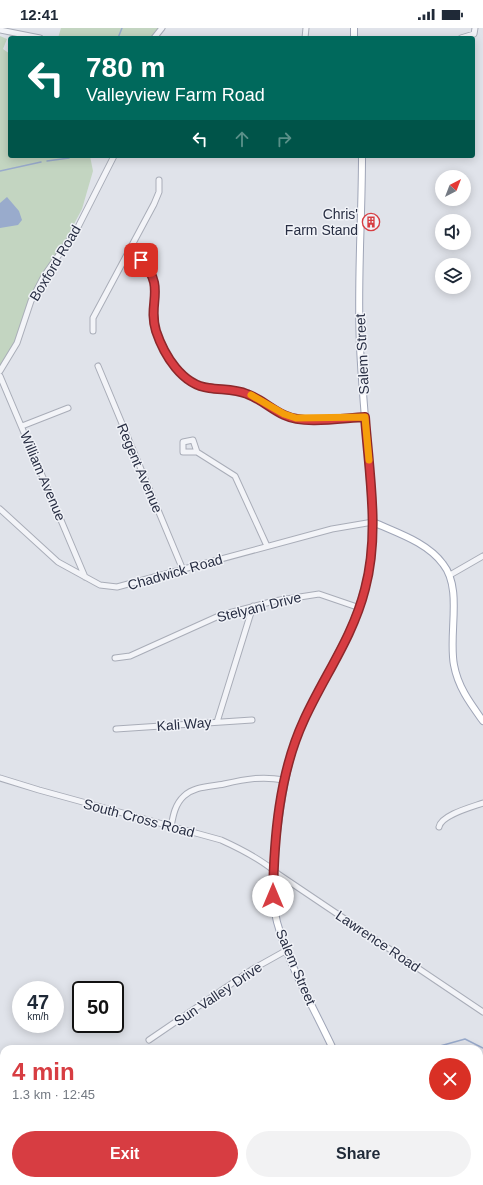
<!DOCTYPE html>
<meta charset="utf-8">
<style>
:root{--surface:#fff;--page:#f2f2f3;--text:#1f2937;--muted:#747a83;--accent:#d73d42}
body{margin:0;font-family:Helvetica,sans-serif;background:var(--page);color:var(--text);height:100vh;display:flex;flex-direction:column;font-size:15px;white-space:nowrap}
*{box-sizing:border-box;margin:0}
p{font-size:13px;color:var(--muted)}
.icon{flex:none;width:22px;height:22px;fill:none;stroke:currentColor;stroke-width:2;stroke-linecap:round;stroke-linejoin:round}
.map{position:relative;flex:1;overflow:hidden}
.panel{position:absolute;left:0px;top:1017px;width:483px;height:140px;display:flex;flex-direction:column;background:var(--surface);border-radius:12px 12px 0 0;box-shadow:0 2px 10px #0003}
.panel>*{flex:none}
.hud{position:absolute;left:8px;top:8px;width:467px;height:122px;border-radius:4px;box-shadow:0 2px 10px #0003;background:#00695c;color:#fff;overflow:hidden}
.needle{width:26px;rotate:42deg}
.fabs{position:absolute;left:435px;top:142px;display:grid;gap:8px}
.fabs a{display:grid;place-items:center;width:36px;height:36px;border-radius:50%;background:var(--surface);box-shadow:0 2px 10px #0003;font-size:20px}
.speed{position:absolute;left:12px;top:953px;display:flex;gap:8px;font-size:20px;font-weight:700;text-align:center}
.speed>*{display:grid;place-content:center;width:52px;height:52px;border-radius:50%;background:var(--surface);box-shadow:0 2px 10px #0003;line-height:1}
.speed small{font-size:10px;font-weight:400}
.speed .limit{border:2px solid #111;border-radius:6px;background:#fff;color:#111}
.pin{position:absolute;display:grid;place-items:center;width:34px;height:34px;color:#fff;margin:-17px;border-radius:8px;box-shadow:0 2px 6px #0006}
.me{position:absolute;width:44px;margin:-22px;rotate:0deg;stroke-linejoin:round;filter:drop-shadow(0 0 3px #0008)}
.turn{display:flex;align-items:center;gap:14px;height:84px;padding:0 12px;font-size:18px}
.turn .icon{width:52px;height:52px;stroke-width:2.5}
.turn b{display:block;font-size:28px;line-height:34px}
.lanes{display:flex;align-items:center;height:38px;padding:0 12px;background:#0003;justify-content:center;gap:20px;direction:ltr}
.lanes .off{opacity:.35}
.round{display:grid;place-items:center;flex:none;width:42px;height:42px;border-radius:21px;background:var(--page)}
.overview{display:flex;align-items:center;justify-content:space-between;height:68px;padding:0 12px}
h1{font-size:24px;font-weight:700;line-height:30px;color:var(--accent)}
.cta{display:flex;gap:8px;margin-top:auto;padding:8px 12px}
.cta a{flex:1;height:46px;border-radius:24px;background:var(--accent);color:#fff;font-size:16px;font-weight:700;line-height:46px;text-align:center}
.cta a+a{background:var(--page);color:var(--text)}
.status{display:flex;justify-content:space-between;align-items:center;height:28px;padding:0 20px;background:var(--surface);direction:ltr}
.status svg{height:11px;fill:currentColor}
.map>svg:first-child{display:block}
.green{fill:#c3d5c1}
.water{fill:#99abcc}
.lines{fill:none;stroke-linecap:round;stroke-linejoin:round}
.stream{stroke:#99abcc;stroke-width:1.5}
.minor-casing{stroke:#a9adb8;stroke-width:7}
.major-casing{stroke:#9fa5b7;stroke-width:8}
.minor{stroke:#f3f4f8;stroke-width:5}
.major{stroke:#fff;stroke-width:6}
.route-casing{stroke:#8c282b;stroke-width:10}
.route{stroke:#d73d42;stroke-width:7}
.slow{stroke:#f59e0b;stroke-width:7}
.labels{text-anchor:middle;stroke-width:3;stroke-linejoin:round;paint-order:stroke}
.poi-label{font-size:14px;fill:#282e43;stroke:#f0f2f7;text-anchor:end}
.street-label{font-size:14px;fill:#282e43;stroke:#f0f2f7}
</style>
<div class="status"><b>12:41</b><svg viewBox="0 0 49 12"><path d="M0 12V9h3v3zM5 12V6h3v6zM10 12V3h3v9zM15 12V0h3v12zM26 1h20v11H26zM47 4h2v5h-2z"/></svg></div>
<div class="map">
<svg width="483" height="1157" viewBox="0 0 483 1157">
<rect width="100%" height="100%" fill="#e0e3ea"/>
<path class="green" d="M61,0h98l-7,10h-94z
M0,8l7,3 -4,10 7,5v102h80l3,15 -11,38 -60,113 -8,23 -14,23z"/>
<path class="water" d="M7,169l12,14 3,9 -4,5 -18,3v-25z"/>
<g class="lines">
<path class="stream" d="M118,10l4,-10
M47,133l22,-3 3,-2
M0,143l41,-9
M410,1021l30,-3 25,-7 18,9"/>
<defs>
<path id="minor" d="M0,2l40,8
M154,10l8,-10
M305,10l1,-10
M461,10l13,-4 1,-6
M128,224c42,26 19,40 27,77 5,21 26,51 46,58 15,5 31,2 46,7 14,4 24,14 37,21 20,10 58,3 81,2
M93,303v-13l61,-114 5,-12v-12
M98,338l85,204
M0,343l17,-28 14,-42 13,-25 33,-47 37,-73
M0,348l85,201
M22,398l46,-18
M197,424h-14v-10l10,-2 4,12 38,24 32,70
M0,481l58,53 42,23 17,2 215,-58 41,-7
M450,547l33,-19
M115,630l15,-2 91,-41 53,-14 45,-7 41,14
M217,694l36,-116
M116,701l136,-9
M0,750l39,12 182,50c20,9 41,20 57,34l205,138
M171,799c2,-11 4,-23 13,-31 11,-10 26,-9 40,-12 22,-5 38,-8 60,-4
M439,799c2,-12 33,-20 44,-24
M149,1012l104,-71 34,-19"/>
<path id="major" d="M354,0v10
M373,494c24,11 54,20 70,42 20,25 5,70 11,101 4,22 16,38 29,56
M333,1021c-19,-41 -44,-83 -56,-127 -8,-32 -3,-65 1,-97 5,-39 12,-77 29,-112 28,-56 56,-93 64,-158 4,-24 1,-50 -1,-74 -3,-45 -8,-90 -10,-135 -3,-63 2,-127 2,-190
M346,1157l1,-4"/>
</defs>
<use href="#minor" class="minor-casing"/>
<use href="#major" class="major-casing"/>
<use href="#minor" class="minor"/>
<use href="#major" class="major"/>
</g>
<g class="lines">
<defs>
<path id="route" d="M141,232c26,28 6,42 15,71 8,24 26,54 53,57 13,2 26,1 38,6 14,5 24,15 37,21 21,10 58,3 81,2 4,56 15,116 0,172 -12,48 -41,87 -61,131 -25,54 -30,118 -31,176"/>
</defs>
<use href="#route" class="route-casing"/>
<use href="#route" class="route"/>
<path class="slow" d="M251,367l33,19 12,4 69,-1 4,43"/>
</g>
<defs>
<symbol id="building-ring" viewBox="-11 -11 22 22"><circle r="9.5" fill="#f0f2f7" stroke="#d73d42" stroke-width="1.5"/><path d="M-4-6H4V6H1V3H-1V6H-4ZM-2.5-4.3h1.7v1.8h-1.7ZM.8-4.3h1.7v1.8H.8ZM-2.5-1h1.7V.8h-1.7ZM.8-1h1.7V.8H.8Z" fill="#d73d42"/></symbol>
</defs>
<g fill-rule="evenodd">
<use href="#building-ring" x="361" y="184" width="20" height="20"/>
</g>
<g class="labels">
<g class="poi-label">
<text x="358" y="191">Chris'<tspan x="358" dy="16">Farm Stand</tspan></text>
</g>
<g class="street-label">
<text transform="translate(55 235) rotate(-59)" y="5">Boxford Road</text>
<text transform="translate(362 326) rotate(-93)" y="5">Salem Street</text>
<text transform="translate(140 440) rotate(67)" y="5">Regent Avenue</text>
<text transform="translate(43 448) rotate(67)" y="5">William Avenue</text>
<text transform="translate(175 544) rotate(-16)" y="5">Chadwick Road</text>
<text transform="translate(259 579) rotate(-14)" y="5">Stelyani Drive</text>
<text transform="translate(184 696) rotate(-4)" y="5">Kali Way</text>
<text transform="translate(139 790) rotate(15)" y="5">South Cross Road</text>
<text transform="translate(378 913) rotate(34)" y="5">Lawrence Road</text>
<text transform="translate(296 939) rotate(67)" y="5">Salem Street</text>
<text transform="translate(218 966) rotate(-34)" y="5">Sun Valley Drive</text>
</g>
</g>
</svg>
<div class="fabs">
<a><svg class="needle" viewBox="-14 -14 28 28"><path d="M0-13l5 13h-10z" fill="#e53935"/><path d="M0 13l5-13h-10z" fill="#747a83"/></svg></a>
<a><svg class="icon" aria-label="sound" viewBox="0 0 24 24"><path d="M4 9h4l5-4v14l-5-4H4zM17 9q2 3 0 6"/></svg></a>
<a><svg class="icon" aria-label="layers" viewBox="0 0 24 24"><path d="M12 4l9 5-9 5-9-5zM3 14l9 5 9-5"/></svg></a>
</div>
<div class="speed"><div>47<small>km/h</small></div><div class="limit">50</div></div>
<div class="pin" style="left:141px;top:232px;background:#d93025"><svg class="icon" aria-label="arrive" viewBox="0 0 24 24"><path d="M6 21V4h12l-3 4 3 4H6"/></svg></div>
<svg class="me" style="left:273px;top:868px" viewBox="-20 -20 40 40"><circle r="19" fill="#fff"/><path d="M0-13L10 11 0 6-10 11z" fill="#d73d42"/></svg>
<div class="hud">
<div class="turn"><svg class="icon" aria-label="left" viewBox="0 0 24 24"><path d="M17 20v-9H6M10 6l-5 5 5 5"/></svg><div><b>780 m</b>Valleyview Farm Road</div></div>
<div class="lanes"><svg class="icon" aria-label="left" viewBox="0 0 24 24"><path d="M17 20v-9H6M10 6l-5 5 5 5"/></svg><svg class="icon off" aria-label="ahead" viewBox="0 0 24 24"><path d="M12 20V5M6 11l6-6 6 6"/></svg><svg class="icon off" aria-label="right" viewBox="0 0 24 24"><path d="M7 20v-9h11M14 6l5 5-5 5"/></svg></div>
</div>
<section class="panel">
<div class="overview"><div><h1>4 min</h1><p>1.3 km · 12:45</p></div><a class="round" style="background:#d93025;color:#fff"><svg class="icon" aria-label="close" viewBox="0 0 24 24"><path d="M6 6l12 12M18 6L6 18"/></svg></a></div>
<div class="cta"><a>Exit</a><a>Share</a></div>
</section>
</div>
